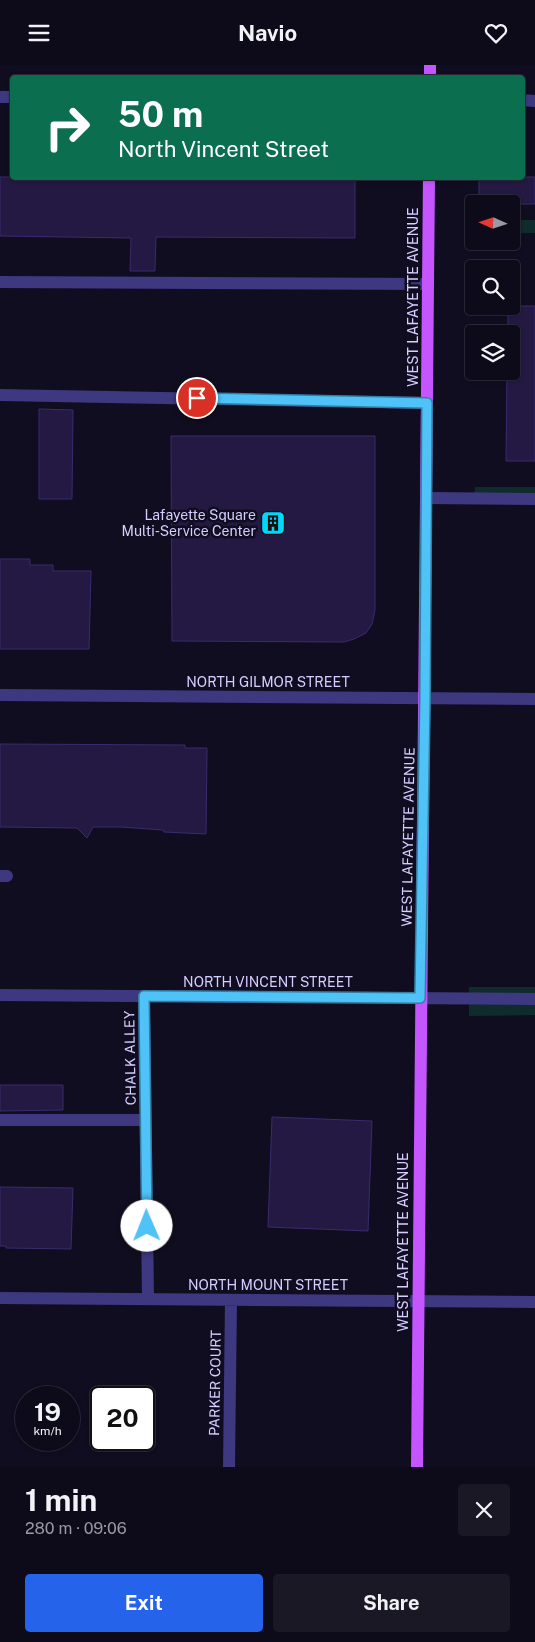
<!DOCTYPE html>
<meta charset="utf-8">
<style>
:root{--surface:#0d0a19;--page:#1b1826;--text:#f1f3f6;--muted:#9a9aa2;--line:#2d2b38;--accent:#2563eb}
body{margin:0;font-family:"Public Sans",sans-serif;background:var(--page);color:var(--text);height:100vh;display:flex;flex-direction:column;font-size:19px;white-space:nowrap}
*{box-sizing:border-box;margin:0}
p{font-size:16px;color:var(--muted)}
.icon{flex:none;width:28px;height:28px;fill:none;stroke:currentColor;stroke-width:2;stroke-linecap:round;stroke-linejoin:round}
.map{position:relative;height:1402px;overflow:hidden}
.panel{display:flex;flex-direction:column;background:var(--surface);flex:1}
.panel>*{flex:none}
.banner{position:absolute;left:10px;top:10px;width:515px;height:105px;border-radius:5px;box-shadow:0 1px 4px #0004,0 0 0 1px var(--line);background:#0b6e4f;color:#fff;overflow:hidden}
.needle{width:32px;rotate:273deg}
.tools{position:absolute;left:465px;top:130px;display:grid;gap:10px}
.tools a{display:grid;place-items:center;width:55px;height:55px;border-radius:5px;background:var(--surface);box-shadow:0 1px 4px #0004,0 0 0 1px var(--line);font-size:25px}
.speed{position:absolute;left:15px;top:1321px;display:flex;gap:10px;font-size:25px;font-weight:700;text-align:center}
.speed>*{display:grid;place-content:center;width:65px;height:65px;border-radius:50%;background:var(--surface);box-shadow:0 1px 4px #0004,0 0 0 1px var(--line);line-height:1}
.speed small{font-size:12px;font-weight:400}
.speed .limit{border:2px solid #111;border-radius:8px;background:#fff;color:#111}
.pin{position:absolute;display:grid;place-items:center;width:42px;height:42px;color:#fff;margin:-21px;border:2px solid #fff;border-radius:50%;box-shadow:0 1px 5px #0007}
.me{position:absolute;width:55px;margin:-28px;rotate:359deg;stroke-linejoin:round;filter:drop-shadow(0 0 4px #0008)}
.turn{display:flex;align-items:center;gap:18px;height:105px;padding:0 25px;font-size:22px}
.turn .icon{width:65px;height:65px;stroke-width:2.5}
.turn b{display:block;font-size:35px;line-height:42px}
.round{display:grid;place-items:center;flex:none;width:52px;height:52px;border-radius:5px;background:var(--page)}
.overview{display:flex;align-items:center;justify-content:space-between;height:85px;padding:0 25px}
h1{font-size:30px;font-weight:700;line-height:38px}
.primary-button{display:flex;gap:10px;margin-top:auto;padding:10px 25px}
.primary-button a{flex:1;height:58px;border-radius:5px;background:var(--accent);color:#fff;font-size:20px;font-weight:700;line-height:58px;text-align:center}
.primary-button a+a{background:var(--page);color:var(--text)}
header{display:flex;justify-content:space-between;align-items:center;height:65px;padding:0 25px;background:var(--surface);font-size:22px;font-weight:700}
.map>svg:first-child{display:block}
.green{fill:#102b2b}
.building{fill:#231942;stroke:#3b2b6e}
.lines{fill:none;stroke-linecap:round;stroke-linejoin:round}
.minor{stroke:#3d3880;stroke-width:12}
.major{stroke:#c455ff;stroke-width:12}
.route-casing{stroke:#337fa1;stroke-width:12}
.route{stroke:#4fc3f7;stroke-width:9}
.labels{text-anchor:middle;stroke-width:5;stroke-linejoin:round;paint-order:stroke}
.street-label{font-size:14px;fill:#d5ceff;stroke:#110d21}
.poi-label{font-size:14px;fill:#d5ceff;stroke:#110d21;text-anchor:end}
</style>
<header><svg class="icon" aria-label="menu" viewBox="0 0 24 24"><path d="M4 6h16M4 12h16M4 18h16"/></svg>Navio<svg class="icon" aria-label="heart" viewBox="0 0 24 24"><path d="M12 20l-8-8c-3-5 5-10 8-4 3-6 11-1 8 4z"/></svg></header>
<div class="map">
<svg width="535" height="1402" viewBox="0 0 535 1402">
<rect width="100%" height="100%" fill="#110d21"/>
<path class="green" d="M511,155h24v13h-24z
M475,422h60v15h-62z
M469,922h66v28l-66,1z"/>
<path class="building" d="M0,112h355v61l-199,-1 -1,34h-25l1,-33 -131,-2z
M479,112h56v27h-56z
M508,241h27v155h-29l1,-90h4v-37h-3z
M39,344l34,1 -1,89h-33z
M171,371h204v174l-3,14 -6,9 -12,6 -10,3 -172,-1z
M0,494h30v6h23v6h38l-2,78h-89z
M0,679l185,1v3h22l-1,86 -42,-2 -1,-2 -42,-3h-28l-6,11 -10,-10 -77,-1z
M0,1020h63v25l-63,1z
M272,1052l100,4 -4,110 -100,-4z
M0,1122l73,1 -2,61 -65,-1v-2h-6z"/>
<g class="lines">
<path class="minor" d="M0,32h12
M522,35l13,1
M0,217l428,2
M0,330l427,8
M427,433l108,1
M0,630l535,4
M0,811h7
M0,930l535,4
M144,931l4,303
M0,1055h145
M0,1233l535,4
M229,1402l2,-167"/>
<path class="major" d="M430,12v-12
M417,1402l12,-1290"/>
</g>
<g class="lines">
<defs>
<path id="route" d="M147,1161l-3,-230 276,2 5,-300 2,-295 -230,-5"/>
</defs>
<use href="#route" class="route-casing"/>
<use href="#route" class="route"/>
</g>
<defs>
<symbol id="building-square" viewBox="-11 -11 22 22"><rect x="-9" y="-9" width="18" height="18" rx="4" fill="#01d8f8" stroke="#110d21"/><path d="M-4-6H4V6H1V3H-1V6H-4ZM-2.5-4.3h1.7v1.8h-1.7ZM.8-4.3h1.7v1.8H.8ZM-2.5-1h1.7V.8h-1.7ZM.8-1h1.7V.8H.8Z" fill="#111"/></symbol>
</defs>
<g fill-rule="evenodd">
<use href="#building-square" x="259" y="444" width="28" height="28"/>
</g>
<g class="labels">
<g class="street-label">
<text transform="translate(413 232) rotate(-90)" y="5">WEST LAFAYETTE AVENUE</text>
<text x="268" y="622">NORTH GILMOR STREET</text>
<text transform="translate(408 772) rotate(-89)" y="5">WEST LAFAYETTE AVENUE</text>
<text x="268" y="922">NORTH VINCENT STREET</text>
<text transform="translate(130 993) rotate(-91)" y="5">CHALK ALLEY</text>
<text transform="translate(403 1177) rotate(-90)" y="5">WEST LAFAYETTE AVENUE</text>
<text x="268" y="1225">NORTH MOUNT STREET</text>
<text transform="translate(215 1318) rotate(-89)" y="5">PARKER COURT</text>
</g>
<g class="poi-label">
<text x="256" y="455">Lafayette Square<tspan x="256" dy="16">Multi-Service Center</tspan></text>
</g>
</g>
</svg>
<div class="tools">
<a><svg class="needle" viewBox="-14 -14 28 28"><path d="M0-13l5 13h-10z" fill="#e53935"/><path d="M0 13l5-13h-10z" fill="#9a9aa2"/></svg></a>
<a><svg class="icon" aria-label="search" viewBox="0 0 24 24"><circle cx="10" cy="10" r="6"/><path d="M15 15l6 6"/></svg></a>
<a><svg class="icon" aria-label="layers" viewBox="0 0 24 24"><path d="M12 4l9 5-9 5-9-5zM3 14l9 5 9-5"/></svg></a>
</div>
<div class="speed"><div>19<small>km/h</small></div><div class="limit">20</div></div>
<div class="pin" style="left:197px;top:333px;background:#d93025"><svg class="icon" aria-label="arrive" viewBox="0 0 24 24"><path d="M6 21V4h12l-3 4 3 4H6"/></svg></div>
<svg class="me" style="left:147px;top:1161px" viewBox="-20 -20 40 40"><circle r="19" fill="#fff"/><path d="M0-13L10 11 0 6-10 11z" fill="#4fc3f7"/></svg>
<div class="banner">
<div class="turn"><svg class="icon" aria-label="right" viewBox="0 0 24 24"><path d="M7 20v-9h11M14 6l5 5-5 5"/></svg><div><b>50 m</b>North Vincent Street</div></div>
</div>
</div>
<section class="panel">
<div class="overview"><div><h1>1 min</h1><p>280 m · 09:06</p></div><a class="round"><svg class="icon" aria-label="close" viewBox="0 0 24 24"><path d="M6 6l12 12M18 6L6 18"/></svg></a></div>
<div class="primary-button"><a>Exit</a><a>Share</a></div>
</section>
